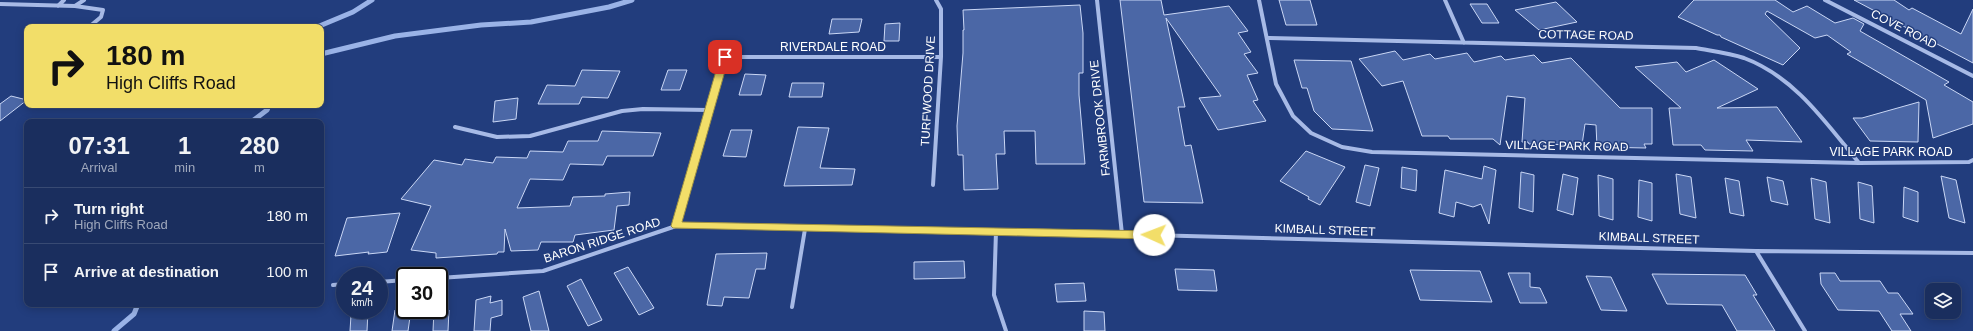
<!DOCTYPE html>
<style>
:root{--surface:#1a2e5e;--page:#273a67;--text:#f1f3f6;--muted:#9fa8bc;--line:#384a73}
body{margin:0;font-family:Arial,sans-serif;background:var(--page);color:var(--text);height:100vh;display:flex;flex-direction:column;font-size:15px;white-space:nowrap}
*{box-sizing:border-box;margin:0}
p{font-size:13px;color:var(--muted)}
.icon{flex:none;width:22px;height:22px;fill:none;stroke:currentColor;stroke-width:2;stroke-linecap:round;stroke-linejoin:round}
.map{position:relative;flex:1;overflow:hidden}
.side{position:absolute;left:24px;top:119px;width:300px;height:188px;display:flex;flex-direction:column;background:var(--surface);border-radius:8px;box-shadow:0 2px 10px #0003,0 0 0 1px var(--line)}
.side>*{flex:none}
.banner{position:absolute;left:24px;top:24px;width:300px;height:84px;border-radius:8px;box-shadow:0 2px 10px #0003,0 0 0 1px var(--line);background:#f2de69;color:#111;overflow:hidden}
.controls{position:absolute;left:1925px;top:283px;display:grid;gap:8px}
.controls a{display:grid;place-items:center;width:36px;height:36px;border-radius:8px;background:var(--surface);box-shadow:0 2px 10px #0003,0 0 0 1px var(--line);font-size:20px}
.speed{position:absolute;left:336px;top:267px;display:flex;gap:8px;font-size:20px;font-weight:700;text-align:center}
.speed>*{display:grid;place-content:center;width:52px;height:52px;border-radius:50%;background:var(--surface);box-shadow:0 2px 10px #0003,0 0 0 1px var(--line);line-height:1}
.speed small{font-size:10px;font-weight:400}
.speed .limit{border:2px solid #111;border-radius:6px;background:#fff;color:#111}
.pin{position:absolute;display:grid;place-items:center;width:34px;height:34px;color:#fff;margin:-17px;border-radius:8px;box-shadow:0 2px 6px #0006}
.me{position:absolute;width:44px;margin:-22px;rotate:272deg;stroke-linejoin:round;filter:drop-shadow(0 0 3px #0008)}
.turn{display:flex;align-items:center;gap:14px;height:84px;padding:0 16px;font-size:18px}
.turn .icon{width:52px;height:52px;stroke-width:2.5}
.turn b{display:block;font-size:28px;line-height:34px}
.eta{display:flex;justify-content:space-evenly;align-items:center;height:68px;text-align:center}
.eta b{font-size:24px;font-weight:700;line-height:28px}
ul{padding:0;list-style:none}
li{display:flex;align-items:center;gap:12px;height:56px;padding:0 16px;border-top:1px solid var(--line)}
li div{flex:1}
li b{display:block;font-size:15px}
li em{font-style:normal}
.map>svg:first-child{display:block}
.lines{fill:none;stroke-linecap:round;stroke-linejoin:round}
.stream{stroke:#9ab3e7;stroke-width:5}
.building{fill:#4b67a6;stroke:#cad7f5}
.minor{stroke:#a7bae6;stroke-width:4}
.route{fill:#f2de69;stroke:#9d9044}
.labels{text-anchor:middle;stroke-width:3;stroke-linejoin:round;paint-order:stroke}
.street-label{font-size:12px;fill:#fff;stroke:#223d7d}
</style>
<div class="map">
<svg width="1973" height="331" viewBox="0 0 1973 331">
<rect width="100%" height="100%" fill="#223d7d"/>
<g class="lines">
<path class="stream" d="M317,27l36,-15 19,-12
M321,54l74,-18 86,-11 50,-3 78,-15 23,-7
M251,122l16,-12 2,-5
M114,331l20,-17 4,-10"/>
</g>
<path class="building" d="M1120,0h41l3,15 65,-9 19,25 -10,2 13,19 -7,2 14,19 -11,2 11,25 -5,1 13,20 -48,9 -19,-32 22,-2 -55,-78 19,89h-7l7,39 6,-1 12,58 -59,-1z
M1279,0h31l7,25h-31z
M1694,0h81l18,12 14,-6 28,17 18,-5 11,6 -4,7 89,51 -5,3 29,17v22l-40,14 -7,-38 -79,-46 4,-2 -24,-17 -12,3 -48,-27 -2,3 35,34 -17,17 -62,-28 -1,-2h-3l-39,-18z
M1854,0h40l15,10 3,-2 49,26 12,-25v54z
M1556,2l21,20 -38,8 -24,-20z
M1470,4h17l12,19h-17z
M1080,5l3,28v40h-4v22l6,69h-49l-1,-33h-31l1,23h-9l2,35 -34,1 -1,-35h-5l-1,-29 6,-73v-23h1l-1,-20z
M832,19h30l-3,13 -30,2z
M900,23l-1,18h-15l1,-17z
M1395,51l8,9 27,-6 5,5 32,-6 7,9 27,-6 4,4 29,-5 8,8 29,-5 49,50h32v36h-8l2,4 -49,-1 -1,-22 -11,-1 -3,21 -53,-1 -1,-2h-6l3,-44 -18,-2 -7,49 -7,-6h-43l-2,-3h-26l-19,-55 -21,5 -23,-27z
M1294,60l57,1 22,70 -41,-2 -18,-18 -7,-23h-5z
M1714,60l44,29 -41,19 60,-1 25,35 -56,-2 7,11 -48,-1 -4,-5h-28l-4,-37h12l-46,-41 42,-5 9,10z
M582,70l38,1 -12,27 -26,-1 -3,7h-41l9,-19 28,1z
M668,70h19l-7,20h-19z
M745,74l21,1 -5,20h-22z
M792,83h32l-2,14h-33z
M11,96l16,4 -27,21v-17z
M518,98l-2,21 -23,3 2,-21z
M1919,102l-1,40 -48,-1 -17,-23h9z
M798,127l31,1 -9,40 35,1 -3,16 -68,1z
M731,130h21l-6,27 -23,-1z
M602,131l59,2 -8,23h-46l-4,9 -33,-1 -7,16 -33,-1 -13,29 53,-2 3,-9 32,-1v-2l25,-2 -1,13 -12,1 -3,24 -39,5 -2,7h-32l-3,8 -27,1 -6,-22 -1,23h-6l-1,2 -61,4v-5l-25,-3 20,-44 -30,-7 33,-39 28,5 3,-6 28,4 3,-6 31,1 3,-7 33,1 5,-11h30z
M1306,151l39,16 -25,38 -12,-6 1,-2 -29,-16z
M1365,165l14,3 -9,38 -14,-4z
M1484,166l12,4 -7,54 -8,-20 -8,3 -17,-5 -2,15 -15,-4 6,-43 37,9z
M1402,167l15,3 -1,21 -15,-3z
M1521,172l13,3 -1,37 -14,-4z
M1563,174l15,4 -5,37 -16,-5z
M1676,174l15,3 5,41 -16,-4z
M1598,175l15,4v41l-14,-4z
M1941,176l15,4 9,43 -16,-5z
M1767,177l16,4 5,24 -17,-4z
M1725,178l14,3 5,35 -14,-3z
M1811,178l15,4 4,41 -15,-4z
M1639,180l13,3v38l-14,-4z
M1858,182l14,4 2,37 -14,-4z
M1904,187l14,5v30l-15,-5z
M400,213l-13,39 -19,2 1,-2 -34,4 12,-38z
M767,253l-2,16h-9l-7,29 -25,-1 -2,9 -15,-1 9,-51z
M964,261l1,17 -51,1v-17z
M628,267l26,41 -15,7 -25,-42z
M1175,269l39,1 3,21 -39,-1z
M1410,270l70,1 12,31 -72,-2z
M1508,273h22v14l10,1 7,15h-27z
M1820,273h15l5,8h40l8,12h10l15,21h-13l11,17h-19l-13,-20 -41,-1 -17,-26z
M1652,274l93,1 12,20h-4l22,36h-38l-15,-26 -55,-1z
M1586,276l25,1 16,34 -26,-1z
M581,279l21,41 -14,6 -21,-40z
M1084,283l2,18 -29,1 -2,-18z
M539,291l10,40h-18l-8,-34z
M491,296l-1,7 12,-3v15l-11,3 -1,13h-16l2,-31z
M395,310h16l-3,21h-16z
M434,310h15l-1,21h-15z
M368,311l-1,20h-17l1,-16z
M1084,311l20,1 1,19h-21z"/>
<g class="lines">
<path class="minor" d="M1097,0l25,234
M1259,0l17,84 17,32 18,17 31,14 30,5 487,11 110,-1 4,-2
M1445,0l19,43
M1825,0l148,76
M0,4l75,2 28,4 -2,7 -12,10
M58,6l6,-6
M75,6l9,-6
M1268,38l428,10c16,3 33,5 48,10 51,19 82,65 115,105
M455,127l42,10 33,-1 92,-25 21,-2 66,1
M933,185l8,-128v-48l-5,-9
M676,226l49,-169h216
M996,231l-2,64 12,36
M1756,251l49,80
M439,278l104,-7 133,-45 320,5 760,20 217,2
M379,282l26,-2
M333,285l12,-1
M792,307l13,-78"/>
</g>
<path class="route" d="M725,54l4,3 -47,165 472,9 5,4 -5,4 -481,-11 -2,-2 49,-169z"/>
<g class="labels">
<g class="street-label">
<text transform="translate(1904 29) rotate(27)" y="4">COVE ROAD</text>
<text transform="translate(1586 35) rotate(1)" y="4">COTTAGE ROAD</text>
<text x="833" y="51">RIVERDALE ROAD</text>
<text transform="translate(928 91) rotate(-87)" y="4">TURFWOOD DRIVE</text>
<text transform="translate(1100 118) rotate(-96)" y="4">FARMBROOK DRIVE</text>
<text transform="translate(1567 146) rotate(1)" y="4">VILLAGE PARK ROAD</text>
<text x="1891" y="156">VILLAGE PARK ROAD</text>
<text transform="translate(1325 230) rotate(2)" y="4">KIMBALL STREET</text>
<text transform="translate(1649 238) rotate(2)" y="4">KIMBALL STREET</text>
<text transform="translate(602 240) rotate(-18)" y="4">BARON RIDGE ROAD</text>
</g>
</g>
</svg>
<div class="controls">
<a><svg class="icon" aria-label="layers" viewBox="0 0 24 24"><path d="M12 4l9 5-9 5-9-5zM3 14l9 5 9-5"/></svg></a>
</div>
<div class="speed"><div>24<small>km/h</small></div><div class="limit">30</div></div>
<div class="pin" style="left:725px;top:57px;background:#d93025"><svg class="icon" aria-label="arrive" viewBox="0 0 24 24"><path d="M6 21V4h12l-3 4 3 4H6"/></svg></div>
<svg class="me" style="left:1154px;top:235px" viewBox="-20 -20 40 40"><circle r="19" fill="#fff"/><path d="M0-13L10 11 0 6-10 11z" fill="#f2de69"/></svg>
<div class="banner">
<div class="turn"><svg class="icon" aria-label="right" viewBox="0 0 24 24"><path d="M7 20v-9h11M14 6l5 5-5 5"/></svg><div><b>180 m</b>High Cliffs Road</div></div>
</div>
<section class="side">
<div class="eta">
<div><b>07:31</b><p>Arrival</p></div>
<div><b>1</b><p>min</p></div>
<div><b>280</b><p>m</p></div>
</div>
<ul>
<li><svg class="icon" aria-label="right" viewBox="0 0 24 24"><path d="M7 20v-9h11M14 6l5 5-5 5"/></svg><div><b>Turn right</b><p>High Cliffs Road</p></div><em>180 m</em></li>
<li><svg class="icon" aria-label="arrive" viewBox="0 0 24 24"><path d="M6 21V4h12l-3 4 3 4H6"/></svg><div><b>Arrive at destination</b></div><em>100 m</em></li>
</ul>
</section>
</div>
